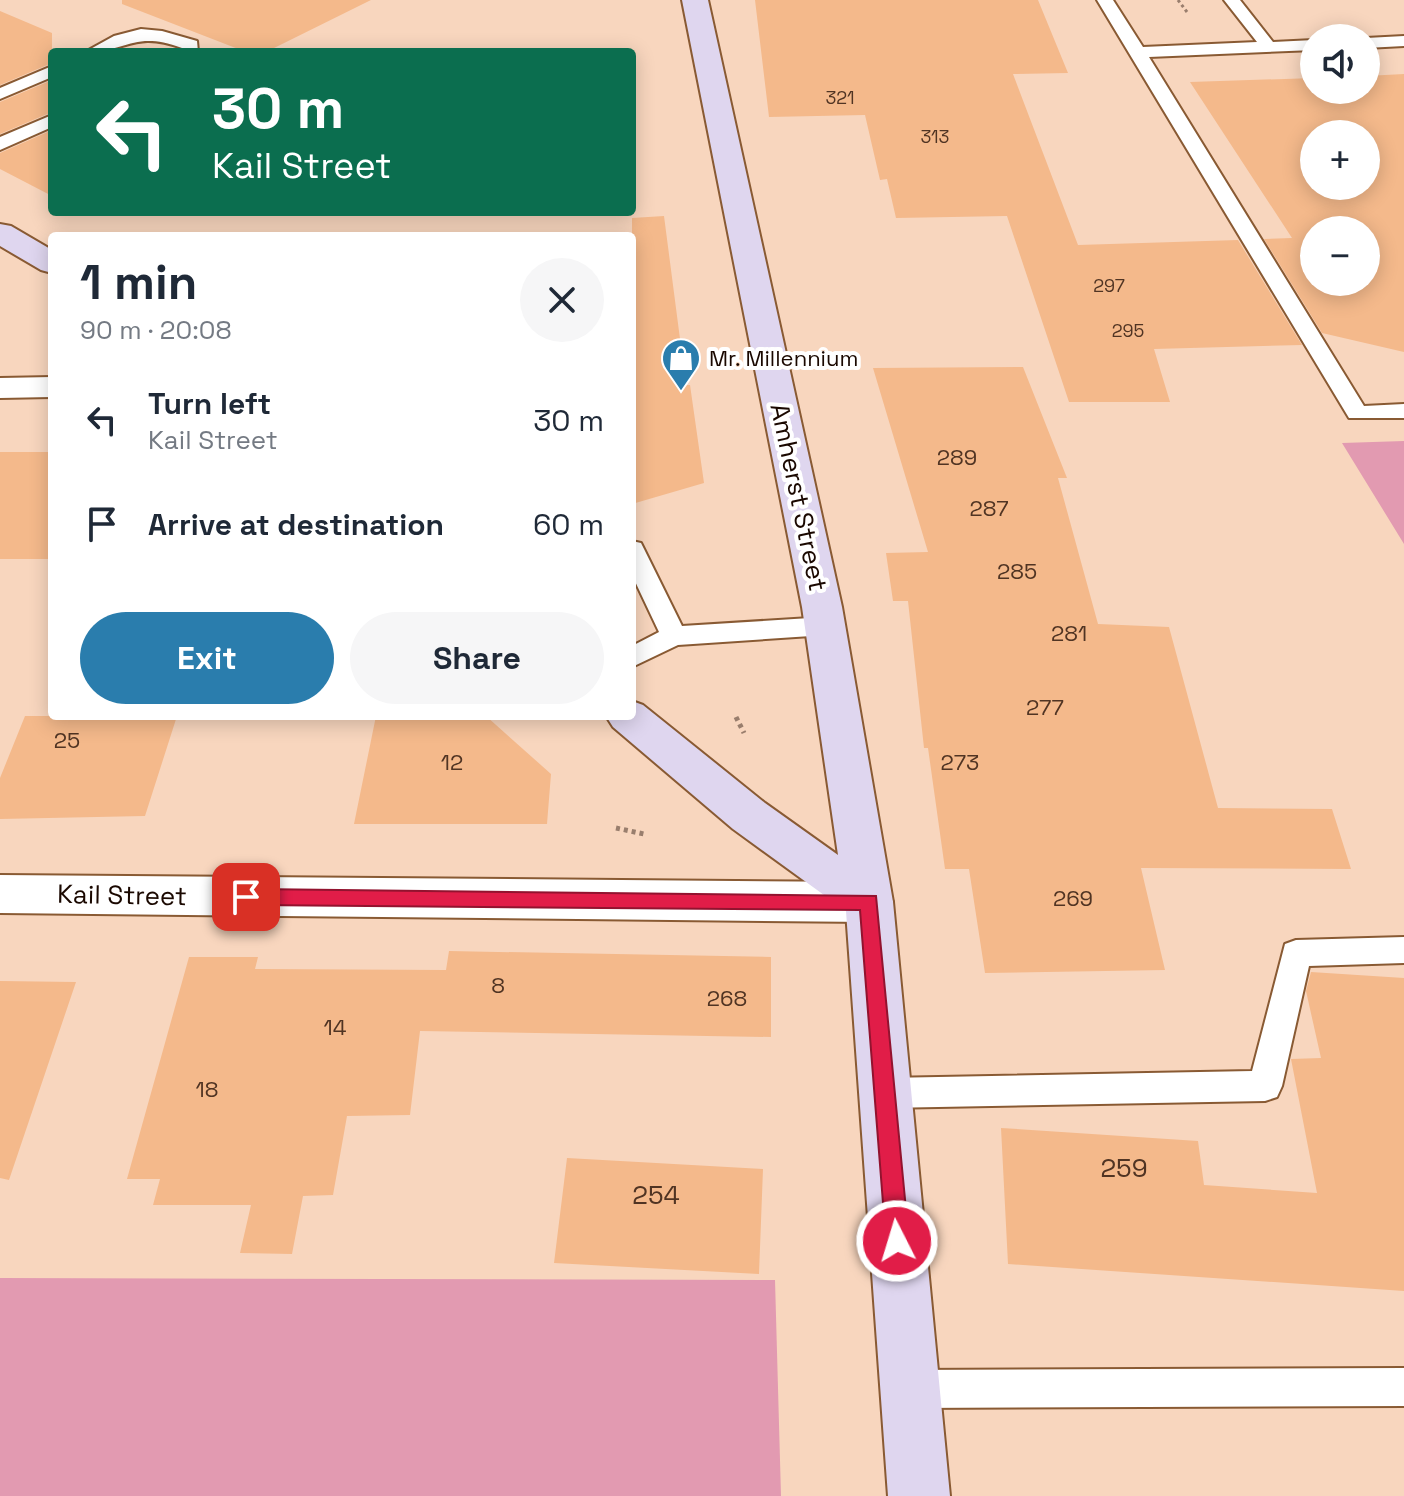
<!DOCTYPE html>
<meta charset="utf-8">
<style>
:root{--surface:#fff;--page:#f6f6f7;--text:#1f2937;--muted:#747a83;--accent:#2a7dad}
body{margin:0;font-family:"Space Grotesk",sans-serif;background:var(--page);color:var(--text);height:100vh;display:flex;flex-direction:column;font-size:30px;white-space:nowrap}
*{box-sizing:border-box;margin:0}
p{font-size:26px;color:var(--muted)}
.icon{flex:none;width:44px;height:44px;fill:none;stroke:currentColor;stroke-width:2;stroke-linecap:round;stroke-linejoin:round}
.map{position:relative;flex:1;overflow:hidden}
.sheet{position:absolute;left:48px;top:232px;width:588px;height:488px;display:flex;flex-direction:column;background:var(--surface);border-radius:8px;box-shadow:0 4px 20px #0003}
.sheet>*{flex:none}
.banner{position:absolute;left:48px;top:48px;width:588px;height:168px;border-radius:8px;box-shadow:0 4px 20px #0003;background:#0b6e4f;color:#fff;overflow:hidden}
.controls{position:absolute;left:1300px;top:24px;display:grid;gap:16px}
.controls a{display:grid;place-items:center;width:80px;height:80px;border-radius:50%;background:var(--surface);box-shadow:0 4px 20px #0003;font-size:40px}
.pin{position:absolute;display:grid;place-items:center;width:68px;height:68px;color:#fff;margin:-34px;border-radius:16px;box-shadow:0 4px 12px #0006}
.me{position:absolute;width:88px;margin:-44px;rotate:355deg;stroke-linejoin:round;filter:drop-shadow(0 0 6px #0008)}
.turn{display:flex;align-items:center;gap:28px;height:168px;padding:0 32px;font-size:36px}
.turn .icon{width:104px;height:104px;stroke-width:2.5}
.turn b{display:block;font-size:56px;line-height:68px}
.round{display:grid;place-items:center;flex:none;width:84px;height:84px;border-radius:42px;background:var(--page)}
.summary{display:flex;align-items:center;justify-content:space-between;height:136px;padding:0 32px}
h1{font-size:48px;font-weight:700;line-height:60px}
.button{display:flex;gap:16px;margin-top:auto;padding:16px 32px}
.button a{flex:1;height:92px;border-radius:48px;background:var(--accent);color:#fff;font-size:32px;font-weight:700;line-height:92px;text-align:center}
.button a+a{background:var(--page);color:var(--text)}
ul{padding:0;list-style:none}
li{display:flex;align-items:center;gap:24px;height:104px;padding:0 32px}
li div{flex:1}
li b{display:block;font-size:30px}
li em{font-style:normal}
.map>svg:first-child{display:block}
.green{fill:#e29ab1}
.building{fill:#f4b98b;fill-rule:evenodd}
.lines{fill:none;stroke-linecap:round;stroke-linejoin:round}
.lane-casing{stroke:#895a33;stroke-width:4}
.street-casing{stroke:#895a33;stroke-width:4}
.secondary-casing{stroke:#895a33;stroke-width:4}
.path-far1{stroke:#997e6d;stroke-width:3;stroke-dasharray:3 3;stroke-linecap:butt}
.path{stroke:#997e6d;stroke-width:5;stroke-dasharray:4 4;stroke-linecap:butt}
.lane{fill:#fff;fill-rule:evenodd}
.street{fill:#fff;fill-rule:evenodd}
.secondary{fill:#dfd6ef;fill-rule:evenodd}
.route{fill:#e11d48;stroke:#92132f;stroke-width:2}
.labels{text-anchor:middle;stroke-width:8;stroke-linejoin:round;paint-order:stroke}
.far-number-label{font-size:18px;fill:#503423}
.far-poi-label{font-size:22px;fill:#1a0800;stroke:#fff;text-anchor:start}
.number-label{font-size:22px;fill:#503423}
.street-label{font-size:26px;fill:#1a0800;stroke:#fff}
.near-number-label{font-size:26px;fill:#503423}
</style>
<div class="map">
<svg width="1404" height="1496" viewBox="0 0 1404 1496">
<rect width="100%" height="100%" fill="#f8d6be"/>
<path class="green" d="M1404,441v103l-62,-101z
M0,1278l775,2 6,216h-781z"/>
<path class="building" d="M122,0h249l-105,52h-20l-124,-48z
M755,0h283l30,73 -55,1 65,171 160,-5 64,105 -148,4 16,53h-101l-62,-186 -111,2 -9,-39 -7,1 -15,-65 -96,2z
M0,11l52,22v30l-52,22z
M1404,74v278l-82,-19 -58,-94 28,-1 -102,-156 124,-4v12h52v-14zM1314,134h52v52h-52zM1314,230h52v52h-52z
M52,80v32l-52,22v-32z
M52,130v66l-52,-27v-16z
M664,216l22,169h4l14,98 -72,21v-286z
M1023,367l44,111h-9l40,146 71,3 49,181 114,1 19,60 -210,-1 24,102 -180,3 -16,-104h-24l-17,-121h-4l-16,-147h-15l-7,-48 42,-1 -55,-184z
M0,452h52v107h-52z
M25,716h152l-32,100 -145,3v-41z
M376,716h110l65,58 -4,50h-193z
M449,951l322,6v80l-351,-6 -10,84 -63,1 -14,79 -30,1 -11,58 -52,-1 11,-48h-98l7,-26h-33l62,-222h69l-3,12 191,1z
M1311,972l93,6v313l-396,-27 -7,-136 197,13 6,44 113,8 -26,-134 30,-1 -15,-67z
M0,981l76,1 -67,198 -9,-2z
M567,1158l196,11 -4,105 -205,-11z"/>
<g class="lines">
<defs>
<path id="lane" d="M1097,0h16l30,47 114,-5 -33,-42h16l33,42 41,-2v10l-165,7 215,349 40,-2v14h-55z
M141,29l21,2 35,10 1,11h-16v-4c-48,-18 -54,4 -97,4l29,-16z
M1404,36v10l-38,2v-10z
M52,66v11l-52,22v-11z
M52,115v12l-52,23v-13z
M632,541l9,2 3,6 38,77 144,-9 9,3 4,6 -4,6 -9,3 -148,10 -46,22v-21l27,-14 -27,-57z
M1404,937v26l-95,3 -27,120 -5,11 -12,4 -380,7 -12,-4 -5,-11 5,-11 12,-4 367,-7 33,-127 11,-4z
M1404,1368v38l-495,2 -14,-5 -5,-14 5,-14 14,-5z"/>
<path id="street" d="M52,377v20l-52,1v-20z
M0,875l869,7 17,6 7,14 -7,14 -17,6 -869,-9z"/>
<path id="secondary" d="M682,0h26l134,607 51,295 57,594h-62l-42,-585 -113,-82 -120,-102 -7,-11h26v-15l11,4 122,98 73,52 -36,-248z
M0,224l11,2 41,24v23l-11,-3 -41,-24z"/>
</defs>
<use href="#lane" class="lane-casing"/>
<use href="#street" class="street-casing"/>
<use href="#secondary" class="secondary-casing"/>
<path class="path-far1" d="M1178,0l9,12"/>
<path class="path" d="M736,717l8,16
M616,828l28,6"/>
<use href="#lane" class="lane"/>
<use href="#street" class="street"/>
<use href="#secondary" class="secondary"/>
</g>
<path class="route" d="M246,889l630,7 33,345 -4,8 -8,3 -8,-3 -3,-8 -26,-331 -614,-5 -7,-3 -2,-5 2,-6z"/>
<defs>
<symbol id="shop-pin" viewBox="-11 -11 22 30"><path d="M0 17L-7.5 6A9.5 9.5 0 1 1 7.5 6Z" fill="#2a7dad" stroke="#fff"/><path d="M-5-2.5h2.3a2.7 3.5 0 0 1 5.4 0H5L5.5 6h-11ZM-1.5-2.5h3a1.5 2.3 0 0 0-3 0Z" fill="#fff"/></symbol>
</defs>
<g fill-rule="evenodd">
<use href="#shop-pin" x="659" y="336" width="44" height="60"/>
</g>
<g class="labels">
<g class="far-number-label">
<text x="840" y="104">321</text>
<text x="935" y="143">313</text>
<text x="1109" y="292">297</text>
<text x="1128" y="337">295</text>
</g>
<g class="far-poi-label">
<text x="709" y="366">Mr. Millennium</text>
</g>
<g class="number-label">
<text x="957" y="465">289</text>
<text x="989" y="516">287</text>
<text x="1017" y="579">285</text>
<text x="1069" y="641">281</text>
<text x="1045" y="715">277</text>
<text x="67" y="748">25</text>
<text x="452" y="770">12</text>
<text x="960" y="770">273</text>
<text x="1073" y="906">269</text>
<text x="498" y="993">8</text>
<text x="727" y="1006">268</text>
<text x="335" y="1035">14</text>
<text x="207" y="1097">18</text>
</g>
<g class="street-label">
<text transform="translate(799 497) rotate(78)" y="9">Amherst Street</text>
<text transform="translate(122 895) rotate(1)" y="9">Kail Street</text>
</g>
<g class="near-number-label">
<text x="1124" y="1177">259</text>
<text x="656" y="1204">254</text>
</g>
</g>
</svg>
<div class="controls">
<a><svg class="icon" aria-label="sound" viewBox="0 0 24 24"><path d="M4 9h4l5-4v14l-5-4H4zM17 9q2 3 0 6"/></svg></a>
<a>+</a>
<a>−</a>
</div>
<div class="pin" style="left:246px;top:897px;background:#d93025"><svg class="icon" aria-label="arrive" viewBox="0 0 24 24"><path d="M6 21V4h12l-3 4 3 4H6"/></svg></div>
<svg class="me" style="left:897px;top:1241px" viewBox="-20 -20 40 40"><circle r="17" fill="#e11d48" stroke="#fff" stroke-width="3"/><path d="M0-11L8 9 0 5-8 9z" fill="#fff"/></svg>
<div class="banner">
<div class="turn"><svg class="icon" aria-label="left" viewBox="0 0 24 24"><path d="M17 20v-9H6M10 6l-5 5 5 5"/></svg><div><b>30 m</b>Kail Street</div></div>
</div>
<section class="sheet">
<div class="summary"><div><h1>1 min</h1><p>90 m · 20:08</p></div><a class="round"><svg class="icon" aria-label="close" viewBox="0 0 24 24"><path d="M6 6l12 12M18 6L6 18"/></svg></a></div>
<ul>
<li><svg class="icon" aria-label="left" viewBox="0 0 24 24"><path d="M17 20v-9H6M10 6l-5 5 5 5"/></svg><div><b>Turn left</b><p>Kail Street</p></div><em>30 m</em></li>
<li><svg class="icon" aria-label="arrive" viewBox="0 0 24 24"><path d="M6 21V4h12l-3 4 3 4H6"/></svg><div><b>Arrive at destination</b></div><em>60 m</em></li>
</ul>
<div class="button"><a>Exit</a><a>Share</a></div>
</section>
</div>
